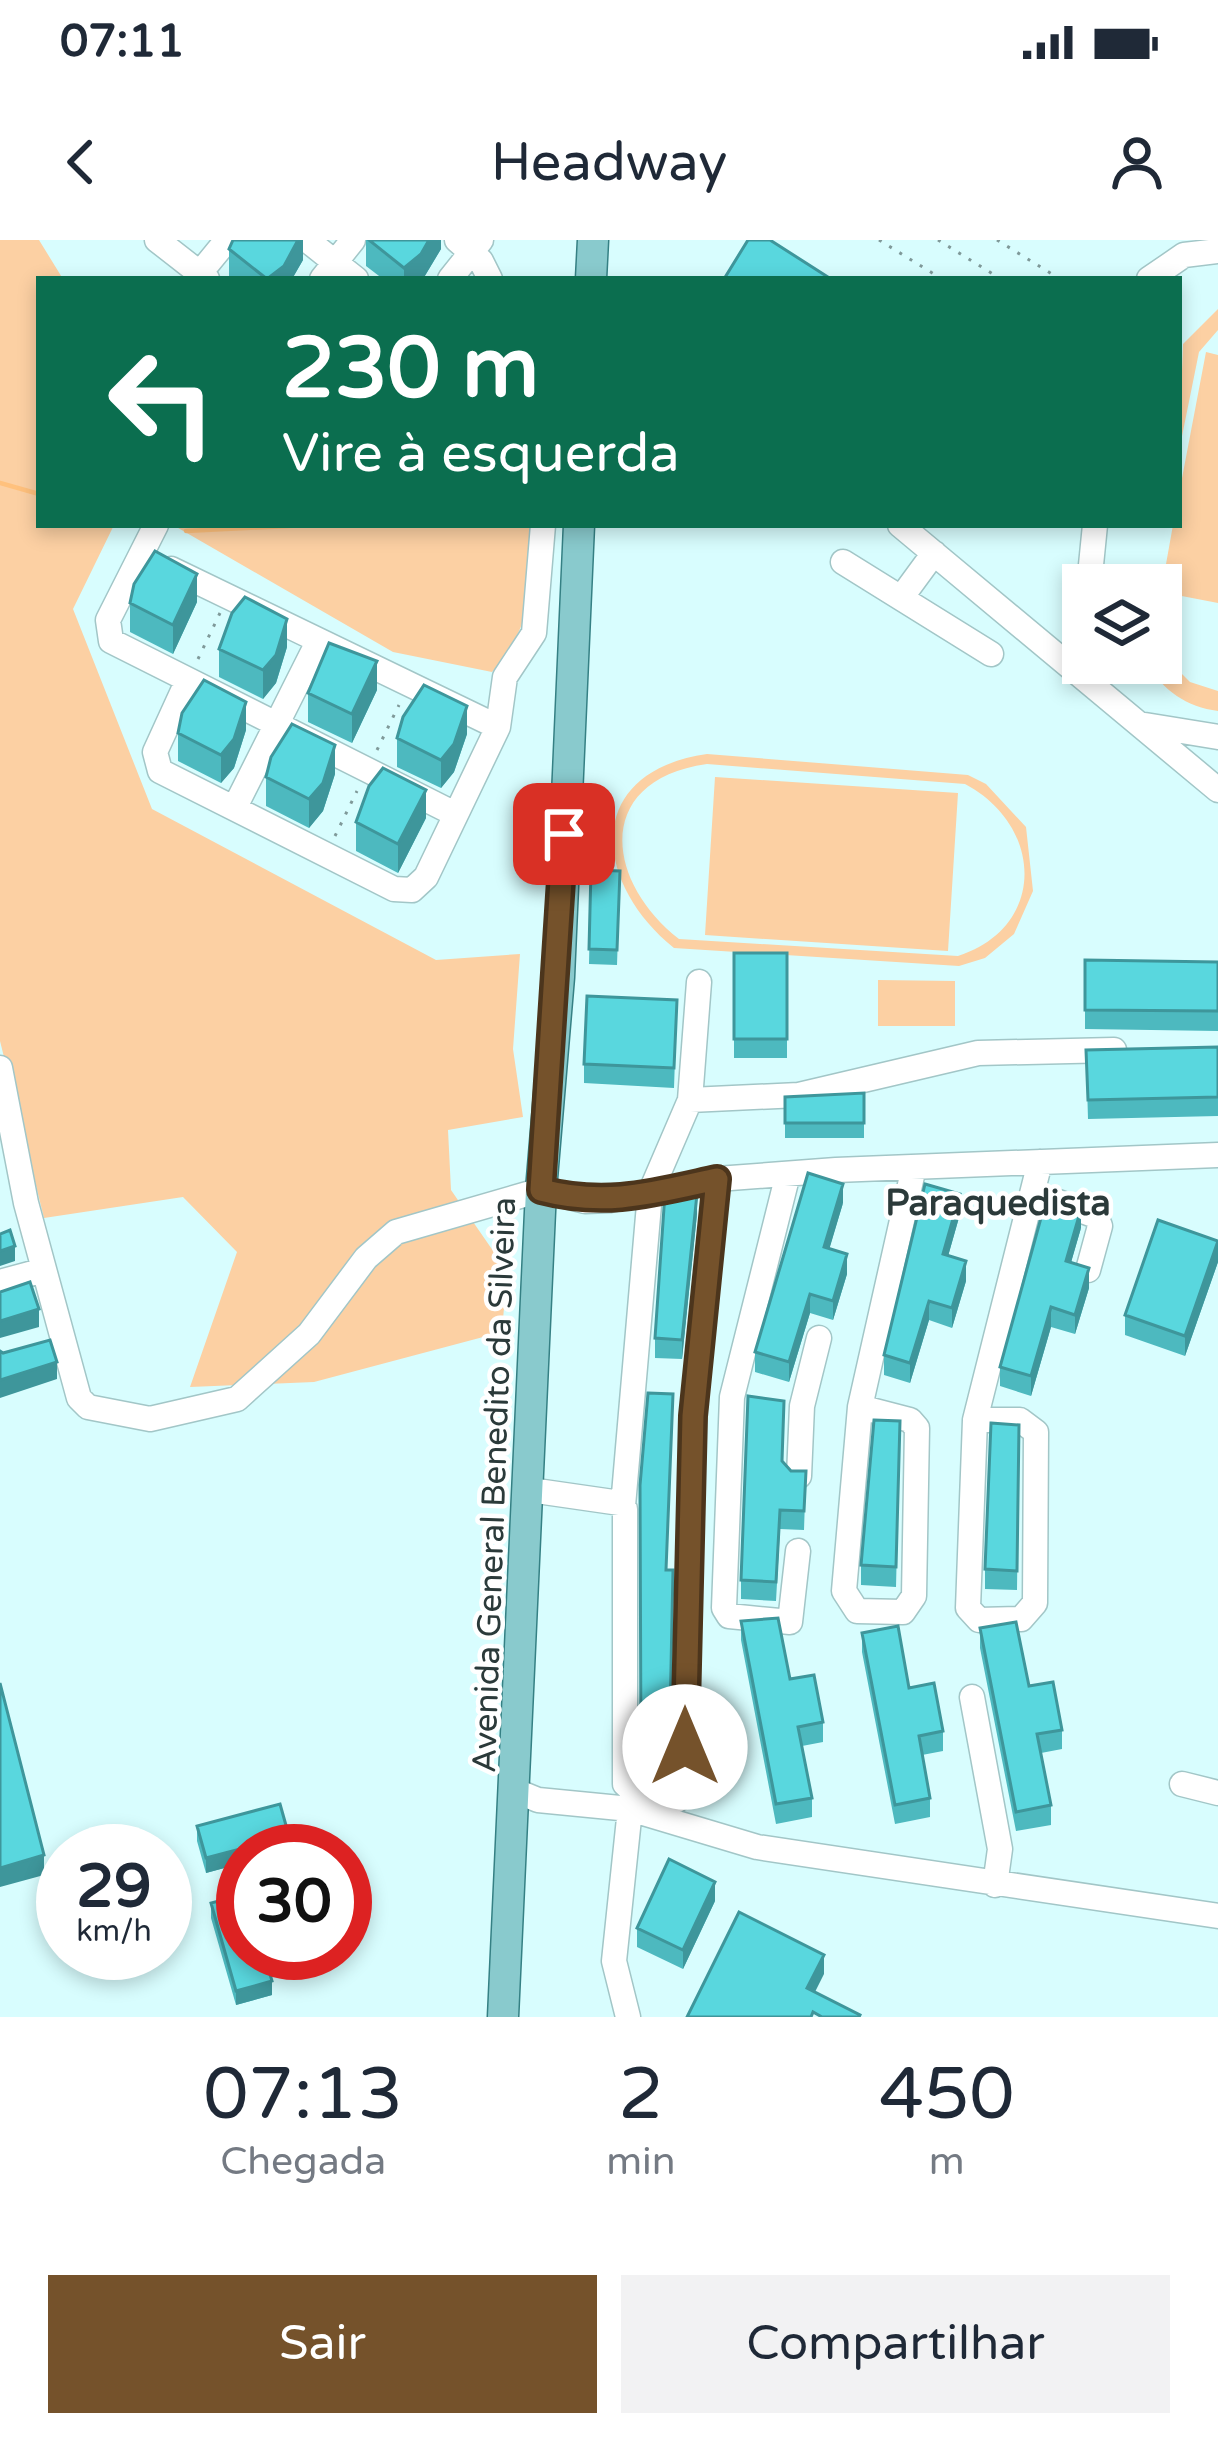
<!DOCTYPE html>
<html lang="pt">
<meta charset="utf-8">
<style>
:root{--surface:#fff;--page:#f2f2f3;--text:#1f2937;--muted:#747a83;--accent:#75522b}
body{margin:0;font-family:"Varela Round",sans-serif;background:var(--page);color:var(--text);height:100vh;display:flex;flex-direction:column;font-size:45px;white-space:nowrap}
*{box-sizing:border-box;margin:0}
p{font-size:39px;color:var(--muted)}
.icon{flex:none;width:66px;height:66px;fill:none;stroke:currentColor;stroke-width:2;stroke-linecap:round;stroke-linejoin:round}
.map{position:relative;height:1777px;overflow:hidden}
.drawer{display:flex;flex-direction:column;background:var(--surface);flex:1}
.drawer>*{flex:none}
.hud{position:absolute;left:36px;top:36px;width:1146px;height:252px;border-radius:0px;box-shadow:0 6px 18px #0003;background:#0b6e4f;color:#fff;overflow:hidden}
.controls{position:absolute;left:1062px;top:324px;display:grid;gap:24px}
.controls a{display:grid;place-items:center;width:120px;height:120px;border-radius:0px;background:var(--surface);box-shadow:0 6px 18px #0003;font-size:60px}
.speed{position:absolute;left:36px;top:1584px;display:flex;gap:24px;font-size:60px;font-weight:700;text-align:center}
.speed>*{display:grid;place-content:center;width:156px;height:156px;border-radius:50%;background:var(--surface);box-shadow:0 6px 18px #0003;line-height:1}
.speed small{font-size:30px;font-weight:400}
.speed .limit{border:18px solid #d22;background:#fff;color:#111}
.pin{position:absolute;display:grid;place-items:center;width:102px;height:102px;color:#fff;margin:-51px;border-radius:24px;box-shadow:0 6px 18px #0006}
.me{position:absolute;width:132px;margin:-66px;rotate:0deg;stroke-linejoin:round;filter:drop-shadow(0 0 9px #0008)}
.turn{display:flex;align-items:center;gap:42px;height:252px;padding:0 48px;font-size:54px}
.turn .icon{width:156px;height:156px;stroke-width:2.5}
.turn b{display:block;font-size:84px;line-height:102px}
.eta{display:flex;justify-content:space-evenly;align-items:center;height:204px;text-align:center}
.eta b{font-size:72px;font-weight:600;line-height:84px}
.cta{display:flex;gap:24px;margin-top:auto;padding:24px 48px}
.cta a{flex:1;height:138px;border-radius:0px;background:var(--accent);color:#fff;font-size:48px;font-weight:600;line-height:138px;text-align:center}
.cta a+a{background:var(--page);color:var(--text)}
.status{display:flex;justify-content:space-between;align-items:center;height:84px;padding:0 60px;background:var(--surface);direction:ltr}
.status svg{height:33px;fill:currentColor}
header{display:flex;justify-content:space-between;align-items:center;height:156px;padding:0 48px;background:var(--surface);font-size:54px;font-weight:600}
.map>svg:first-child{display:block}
.green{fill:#fcd0a3;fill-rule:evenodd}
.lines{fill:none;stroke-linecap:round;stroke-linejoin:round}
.stream{stroke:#ffc17d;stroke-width:4.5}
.minor-casing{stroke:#a2c6c7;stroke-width:27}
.major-casing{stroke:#358084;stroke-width:33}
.path{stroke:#7f9999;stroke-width:3;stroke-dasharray:3 9;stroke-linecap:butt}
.minor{stroke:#fff;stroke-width:24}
.major{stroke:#89cacd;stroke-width:30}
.wall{fill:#4db9bf}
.shaded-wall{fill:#3e969b}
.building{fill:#59d7de;stroke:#3e969b;stroke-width:3}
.route-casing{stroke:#4c351c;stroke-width:30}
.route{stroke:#75522b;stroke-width:21}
.labels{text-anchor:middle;stroke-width:9;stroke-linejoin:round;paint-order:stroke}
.street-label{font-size:33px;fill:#2b3a3a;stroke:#fff}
.neighbourhood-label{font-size:36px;font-weight:bold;fill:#2b3a3a;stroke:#fff}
</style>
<div class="status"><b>07:11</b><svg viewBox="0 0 49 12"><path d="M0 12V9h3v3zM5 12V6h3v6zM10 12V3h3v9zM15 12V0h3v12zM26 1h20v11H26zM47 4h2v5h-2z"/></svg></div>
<header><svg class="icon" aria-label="back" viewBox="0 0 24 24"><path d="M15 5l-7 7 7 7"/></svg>Headway<svg class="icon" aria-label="person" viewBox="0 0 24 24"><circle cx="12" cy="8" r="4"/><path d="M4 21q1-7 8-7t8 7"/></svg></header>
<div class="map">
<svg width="1218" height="1777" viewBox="0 0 1218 1777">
<rect width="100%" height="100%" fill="#d8fdfe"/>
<path class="green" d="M0,0h39l24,39h-24v246h75l-41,84 79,200 284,151 84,-6 -7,95 10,68 -75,13 3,60 56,81 -5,61 -188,50 -124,5 47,-135 -54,-55 -139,21 -44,-177z
M1218,69v21l-19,22 -20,99 4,-107z
M1206,112l12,3v248l-57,-11 12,-67h6v-31z
M173,285h358c-2,64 5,97 -39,147l-99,-20z
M1161,413l29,29 28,9v20c-31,-4 -55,-20 -71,-48h14z
M707,514l261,21 18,9 40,43 7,64 -19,43 -29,24 -26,8 -285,-18c-82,-66 -91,-176 33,-194zM707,524l258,20c79,42 82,143 -7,172l-279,-17c-75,-59 -85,-159 28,-175z
M715,537l243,16 -10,158 -243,-16z
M878,740l77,1v45h-77z"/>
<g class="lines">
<path class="stream" d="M0,243l39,11
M186,291l122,-6"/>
<defs>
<path id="minor" d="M157,0l50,39
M307,0l49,39
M457,0l24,21 9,18
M200,33l27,-33
M322,39l31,-39
M450,39l31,-39
M1149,39l35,-24 34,-4
M156,285l-48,95 3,21 344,173
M900,285l318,265
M843,322l148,92
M171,329l327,158
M1089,345l6,-60
M901,358l33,-45
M187,442l-32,70 5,19 234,118 18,1 14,-13 72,-150 7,-50 29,-44 9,-108
M1145,485l73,12
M235,567l82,-163
M0,828l26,135 53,195 9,9 62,12 87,-20 72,-65 57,-76 30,-26 145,-42 44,11 25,-1 107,-21 119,-9 382,-15
M690,860l109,-5 179,-42 136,-3
M788,934l-56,223 -8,211 5,8 61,6 8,-71
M1050,959l46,17 4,10 -12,44
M0,1042l44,-12
M860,1167l50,13 7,8 -3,168 -11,16 -46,-1 -13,-20 16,-184 54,-240
M975,1180h45l16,12 -1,171 -14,16 -42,1 -11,-12 7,-188 65,-258
M799,1236l3,-70 17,-68
M530,1250l90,13 5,6v275l13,12 39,4 8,-8 8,-376 24,-237
M623,1266l27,-313 40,-93 9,-118
M972,1457l28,152 -5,36
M1182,1544l36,9
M516,1551l22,9 92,9 127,38 461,69
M628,1777l-14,-56 16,-152"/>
<path id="major" d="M591,39l2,-39
M503,1777l38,-827 18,-213 20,-452"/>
</defs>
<use href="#minor" class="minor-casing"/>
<use href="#major" class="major-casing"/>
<path class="path" d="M879,0l63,39
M938,0l63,39
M997,0l63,39
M198,419l22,-46
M377,510l22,-45
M335,596l22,-45"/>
<use href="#minor" class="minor"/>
<use href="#major" class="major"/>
</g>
<path class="wall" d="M303,0v20l-11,19h-61l-2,-2v-28z
M366,0h75v9l-18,30h-40l-17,-13z
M197,362l-24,52 -43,-22v-29z
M287,407l-11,36 -13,16 -44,-22v-28z
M377,450l-25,53 -44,-21v-29z
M246,490l-12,38 -13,15 -43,-22v-28z
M467,494l-13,38 -13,16 -44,-21v-29z
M335,534l-12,37 -14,17 -43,-22v-29z
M426,578l-28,55 -42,-22v-29z
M591,630l29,1 -3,94 -28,-1z
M734,713h53v105h-53z
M1085,720l133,2v69l-133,-2z
M677,760l-3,88 -90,-5v-19z
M1218,807v69l-130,3 -2,-69z
M864,853v45h-79v-41z
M843,963l-14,46 18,25 -14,46 -23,-7 -21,69 -34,-10v-20z
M697,974l-15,145 -27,-1v-20z
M960,974l-12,42 18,25 -14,47 -23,-8 -19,63 -26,-8v-20z
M1081,988l-10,34 18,26 -14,46 -24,-7 -20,69 -31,-10v-19z
M1218,1001v21l-33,94 -60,-21v-20z
M900,1181l-4,166 -35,-2v-20z
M1019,1185l-2,165 -32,-1v-20z
M783,1222l8,9h15l-2,59 -24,-1 -4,72 -35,-2v-19z
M640,1245l26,85h7l-4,213 -28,-6z
M741,1381l82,101v20l-21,4 10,52v19l-36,7 -35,-184z
M980,1388l82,102v19l-21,4 10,52v20l-35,6 -36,-183z
M862,1393l47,55 34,43v20l-21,4 8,43v19l-35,7 -33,-172z
M197,1586l92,24 -83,23 -9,-32z
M715,1661l-32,68 -46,-22v-19z
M211,1663l24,12 37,80 -36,10 -25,-87z"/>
<path class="shaded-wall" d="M298,0h5v20l-11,19h-25z
M429,0h12v9l-18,30h-19v-11z
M197,334v28l-24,52v-29z
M287,379v28l-11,36 -13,16v-29z
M377,421v29l-25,53v-29z
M246,462v28l-12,38 -13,15v-28z
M467,466v28l-13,38 -13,16v-28z
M335,505v29l-12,37 -14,17v-29z
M426,550v28l-28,55v-29z
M843,944v19l-19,64v-20z
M697,954v20l-15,145v-19z
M960,954v20l-17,60v-20z
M1081,969v19l-15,52v-19z
M1218,1002v20l-33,94v-20z
M15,1006v15l-15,5v-15z
M847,1014v20l-14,46v-19z
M966,1021v20l-14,47v-20z
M1089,1028v20l-14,46v-19z
M810,1054v19l-21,69v-20z
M929,1061v19l-19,63v-20z
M1051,1067v20l-20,69v-20z
M39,1069v18l-39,11v-17z
M57,1122v17l-57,19v-18z
M289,1596v14l-46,1v12l-37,10v-15z
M44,1615v20l-44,12v-19z
M171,1636v15l-6,2v-15z
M715,1642v19l-32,68v-19z
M824,1715v19l-17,34v-20z
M272,1741v14l-36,10v-14z"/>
<path class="building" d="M233,0h65l-14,26 -17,13 -38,-30z
M369,0h60l-8,14 -17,14z
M748,0h22l61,39h-107z
M155,311l42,23 -24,51 -43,-22 4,-19z
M245,357l42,22 -11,36 -13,15 -44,-21 13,-36z
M329,403l48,18 -25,53 -44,-21z
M204,440l42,22 -12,37 -13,16 -43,-22 4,-20z
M424,445l43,21 -13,38 -13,16 -44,-22 6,-21z
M292,484l43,21 -12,38 -14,16 -43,-22 5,-20z
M383,528l43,22 -28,54 -42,-22 13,-36z
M591,630l29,1 -3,79 -28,-1z
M734,713h53v86h-53z
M1085,720l133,2v49l-133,-1z
M587,756l90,4 -3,68 -90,-4z
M1218,807v50l-130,3 -2,-50z
M864,853v30h-79v-26z
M808,933l35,11 -19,63 23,7 -14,47 -23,-7 -21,68 -34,-10z
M925,944l35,10 -17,60 23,7 -14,47 -23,-7 -19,62 -26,-8z
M665,953l32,1 -15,146 -27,-2z
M1047,956l34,13 -15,52 23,7 -14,47 -24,-8 -20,69 -31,-9z
M1158,980l60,21 -33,95 -60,-21z
M10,990l5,16 -15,5v-17z
M30,1042l9,27 -39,12v-29z
M50,1100l7,22 -57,18v-29l3,2z
M648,1153l25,1 -7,176h7l-4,194 -28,-6 -1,-273z
M748,1156l36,5 -2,60 9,10h15l-2,40 -24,-1 -4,72 -35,-2z
M874,1180l26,1 -4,146 -35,-2z
M991,1183l28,2 -2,146 -32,-2z
M778,1378l12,61 24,-4 9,47 -25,5 14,71 -36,6 -35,-183z
M1016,1382l13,64 24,-4 9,48 -25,4 14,71 -35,7 -36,-184z
M898,1386l11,62 25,-5 9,48 -24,5 11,62 -35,7 -33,-172z
M0,1443l44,172 -44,13z
M280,1564l9,32 -83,22 -9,-32z
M160,1604l2,7h-25z
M165,1619l6,17 -6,2z
M669,1619l46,23 -32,68 -46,-22z
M230,1658l5,17 8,-3v41h21l8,28 -36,10 -25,-88z
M739,1672l85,43 -17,33 53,27 -1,2h-37l-9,-5 -2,5h-124z"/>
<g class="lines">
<defs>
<path id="route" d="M564,594l-23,356c65,17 112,3 176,-11l-24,237 -8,331"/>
</defs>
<use href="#route" class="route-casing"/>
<use href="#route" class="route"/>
</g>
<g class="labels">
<g class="street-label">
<text transform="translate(493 1245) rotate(-88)" y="12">Avenida General Benedito da Silveira</text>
</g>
<g class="neighbourhood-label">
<text x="998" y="975">Paraquedista</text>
</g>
</g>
</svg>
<div class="controls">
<a><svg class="icon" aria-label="layers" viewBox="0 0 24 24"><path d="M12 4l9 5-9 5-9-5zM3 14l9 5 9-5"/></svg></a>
</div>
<div class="speed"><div>29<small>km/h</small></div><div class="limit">30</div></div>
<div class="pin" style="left:564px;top:594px;background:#d93025"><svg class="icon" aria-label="arrive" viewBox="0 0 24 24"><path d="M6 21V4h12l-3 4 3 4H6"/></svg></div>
<svg class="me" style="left:685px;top:1507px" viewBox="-20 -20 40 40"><circle r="19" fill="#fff"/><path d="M0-13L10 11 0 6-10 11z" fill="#75522b"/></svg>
<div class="hud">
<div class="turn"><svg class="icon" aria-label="left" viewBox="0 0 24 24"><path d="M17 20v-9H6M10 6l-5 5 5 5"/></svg><div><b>230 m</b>Vire à esquerda</div></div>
</div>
</div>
<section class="drawer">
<div class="eta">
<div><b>07:13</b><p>Chegada</p></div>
<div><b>2</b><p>min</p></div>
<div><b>450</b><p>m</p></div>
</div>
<div class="cta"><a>Sair</a><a>Compartilhar</a></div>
</section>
